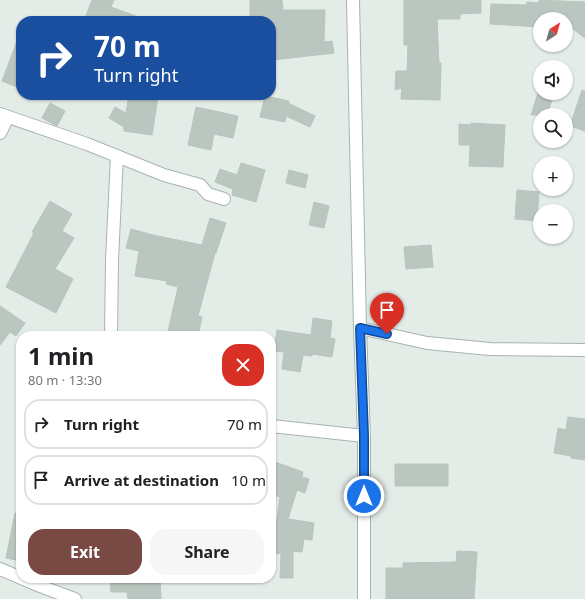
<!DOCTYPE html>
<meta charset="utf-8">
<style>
:root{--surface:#fff;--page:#f6f6f6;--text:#202124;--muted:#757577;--line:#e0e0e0;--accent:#794a43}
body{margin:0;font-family:"Noto Sans",sans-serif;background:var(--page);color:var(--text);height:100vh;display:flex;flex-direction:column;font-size:15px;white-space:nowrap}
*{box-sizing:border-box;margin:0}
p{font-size:13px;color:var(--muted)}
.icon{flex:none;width:22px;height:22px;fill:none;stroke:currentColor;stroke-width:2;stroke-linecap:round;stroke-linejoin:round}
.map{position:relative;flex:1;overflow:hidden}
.sheet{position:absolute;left:16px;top:331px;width:260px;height:252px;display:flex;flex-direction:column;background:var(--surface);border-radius:16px;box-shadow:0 1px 3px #0004}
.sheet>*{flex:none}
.guide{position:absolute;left:16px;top:16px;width:260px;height:84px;border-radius:16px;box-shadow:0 1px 3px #0004;background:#1a4fa0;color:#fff;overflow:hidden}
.needle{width:26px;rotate:37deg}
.buttons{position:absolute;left:533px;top:12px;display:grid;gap:8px}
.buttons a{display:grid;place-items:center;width:40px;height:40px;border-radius:50%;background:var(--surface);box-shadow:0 1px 3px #0004;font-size:20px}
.pin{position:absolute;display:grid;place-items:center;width:34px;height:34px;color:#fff;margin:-41px -17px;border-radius:50% 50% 50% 0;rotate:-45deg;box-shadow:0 0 4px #0007}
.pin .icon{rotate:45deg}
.me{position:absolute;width:44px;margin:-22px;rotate:0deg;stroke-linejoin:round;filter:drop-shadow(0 0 3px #0008)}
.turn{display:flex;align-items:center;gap:14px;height:84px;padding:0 12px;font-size:18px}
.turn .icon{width:52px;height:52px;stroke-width:2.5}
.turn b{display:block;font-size:28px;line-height:34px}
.round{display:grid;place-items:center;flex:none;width:42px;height:42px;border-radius:16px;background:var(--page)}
.headline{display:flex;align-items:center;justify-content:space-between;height:68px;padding:0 12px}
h1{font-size:24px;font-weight:700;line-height:30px}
.primary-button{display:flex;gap:8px;margin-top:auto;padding:8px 12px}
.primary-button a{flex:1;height:46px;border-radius:16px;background:var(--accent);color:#fff;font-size:16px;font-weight:700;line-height:46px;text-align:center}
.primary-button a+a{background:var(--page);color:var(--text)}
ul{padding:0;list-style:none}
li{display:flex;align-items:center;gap:12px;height:50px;margin:0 8px 6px;padding:0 4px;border:2px solid var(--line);border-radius:16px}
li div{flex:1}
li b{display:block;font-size:15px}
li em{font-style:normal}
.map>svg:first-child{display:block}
.building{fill:#b9c7c0;stroke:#b7c5be}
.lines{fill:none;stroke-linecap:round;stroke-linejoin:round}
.minor-casing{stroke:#a7b4ae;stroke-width:14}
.minor{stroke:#fff;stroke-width:12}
.route-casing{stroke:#114b97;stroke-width:10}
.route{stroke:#1a73e8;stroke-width:7}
</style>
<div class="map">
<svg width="585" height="599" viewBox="0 0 585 599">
<rect width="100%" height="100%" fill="#e4ece8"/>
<path class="building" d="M92,0h22l-3,7 33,12v2h-60z
M250,0h32l1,10h42l-1,32 8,-1 2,12 -61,7 -2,-7v-32h-21z
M404,0h77v13l-21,1v5h-23l2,44h2l-1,37 -39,-1 1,-11 -7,2 1,-19h11l1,-26h-4z
M539,0l46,2v36l-15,-11 -4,-1v-7h-26v8l-50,-3 1,-20 35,1 1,-3 12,1z
M20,33h1v45l-4,9 -15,-6z
M582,90l3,1v40l-15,-5z
M538,93l15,4 -6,18h-16z
M129,95h14l15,2 -6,38 -28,-4v-4l-15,-9 6,-11 11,6z
M265,96l24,5 -1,2 27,13 -5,11 -24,-11 -1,6 -25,-5z
M50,103l15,8 -8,15 -15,-8z
M196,107l42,9 -5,22 -19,-4 -3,16 -23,-5z
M471,123l34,2 -2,42 -34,-1 1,-21h-11v-21l12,1z
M241,163l24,7 -9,32 -24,-7 1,-6 -18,-7 5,-13 17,6z
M289,170l19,5 -3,13 -19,-5z
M517,190l22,2 -2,29 -22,-2z
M50,201l22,13 -10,17 12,7 -19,31 18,10 -17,34 -50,-26 28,-54 -2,-1z
M314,202l15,4 -5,22 -15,-3z
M210,218l16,5 -10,30h-1l-17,63 4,1 -4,19h-31l11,-49 -12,-3 1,-3 -32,-5 4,-25 -13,-3 5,-19 22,6 49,10z
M431,245l2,22 -27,2 -2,-22z
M0,306l25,17 -9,13 -6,-4 -10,13z
M313,318l19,3 -2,17 5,1 -3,18 -20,-3v2l-9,-1 -3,17 -18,-3 2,-17 -10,-1 3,-21 34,5z
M568,417l17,2v41l-14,-2v-2l-17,-3 4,-25 8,2z
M275,462l28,10 -1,5 7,2 -4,14 -8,-3 -9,29 26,4 -2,17 -8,-1 -2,13 -9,-1v27h-13l1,-24 -9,-1 8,-56 -9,-3v-18z
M395,464h53v22h-53z
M15,513h6v48l-15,-3z
M457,551l20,1 -3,47h-88v-31h17v-5l53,-1z
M126,578h34l1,21h-33l-1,-7h-16l-1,-12z"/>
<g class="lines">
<defs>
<path id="minor" d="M353,0l7,328 4,108v163
M0,114l87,30 77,31 36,10 8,9 16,5
M0,133l8,-16
M360,328l67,15 63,6 95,1
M111,336l1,-76 5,-104
M271,426l93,10
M0,569l40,17 35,13"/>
</defs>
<use href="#minor" class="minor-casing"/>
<use href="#minor" class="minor"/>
</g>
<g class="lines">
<defs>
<path id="route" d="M364,496v-60l-4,-108 27,6"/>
</defs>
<use href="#route" class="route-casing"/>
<use href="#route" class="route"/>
</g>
</svg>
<div class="buttons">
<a><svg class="needle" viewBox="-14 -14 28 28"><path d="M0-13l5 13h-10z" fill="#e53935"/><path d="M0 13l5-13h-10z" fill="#757577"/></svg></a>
<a><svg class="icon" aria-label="sound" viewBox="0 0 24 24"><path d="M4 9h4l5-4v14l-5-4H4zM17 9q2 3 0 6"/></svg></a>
<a><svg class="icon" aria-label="search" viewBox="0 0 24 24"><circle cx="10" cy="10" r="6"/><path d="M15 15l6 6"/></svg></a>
<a>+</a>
<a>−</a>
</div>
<div class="pin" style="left:387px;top:334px;background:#d93025"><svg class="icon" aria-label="arrive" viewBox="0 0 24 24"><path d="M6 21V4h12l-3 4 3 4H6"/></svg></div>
<svg class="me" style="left:364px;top:496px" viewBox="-20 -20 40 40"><circle r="17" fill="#1a73e8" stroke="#fff" stroke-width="3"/><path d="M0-11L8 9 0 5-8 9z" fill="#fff"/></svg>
<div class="guide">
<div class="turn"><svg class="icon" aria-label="right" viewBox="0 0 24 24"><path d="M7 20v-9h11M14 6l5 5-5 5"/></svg><div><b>70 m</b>Turn right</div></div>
</div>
<section class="sheet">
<div class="headline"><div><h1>1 min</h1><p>80 m · 13:30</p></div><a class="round" style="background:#d93025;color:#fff"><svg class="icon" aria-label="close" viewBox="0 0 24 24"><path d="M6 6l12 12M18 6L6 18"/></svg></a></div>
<ul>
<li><svg class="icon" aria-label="right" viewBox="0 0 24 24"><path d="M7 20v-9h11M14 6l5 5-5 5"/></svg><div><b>Turn right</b></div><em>70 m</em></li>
<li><svg class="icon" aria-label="arrive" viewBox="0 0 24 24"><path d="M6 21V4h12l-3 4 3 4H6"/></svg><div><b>Arrive at destination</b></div><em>10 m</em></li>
</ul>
<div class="primary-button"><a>Exit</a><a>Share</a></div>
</section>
</div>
